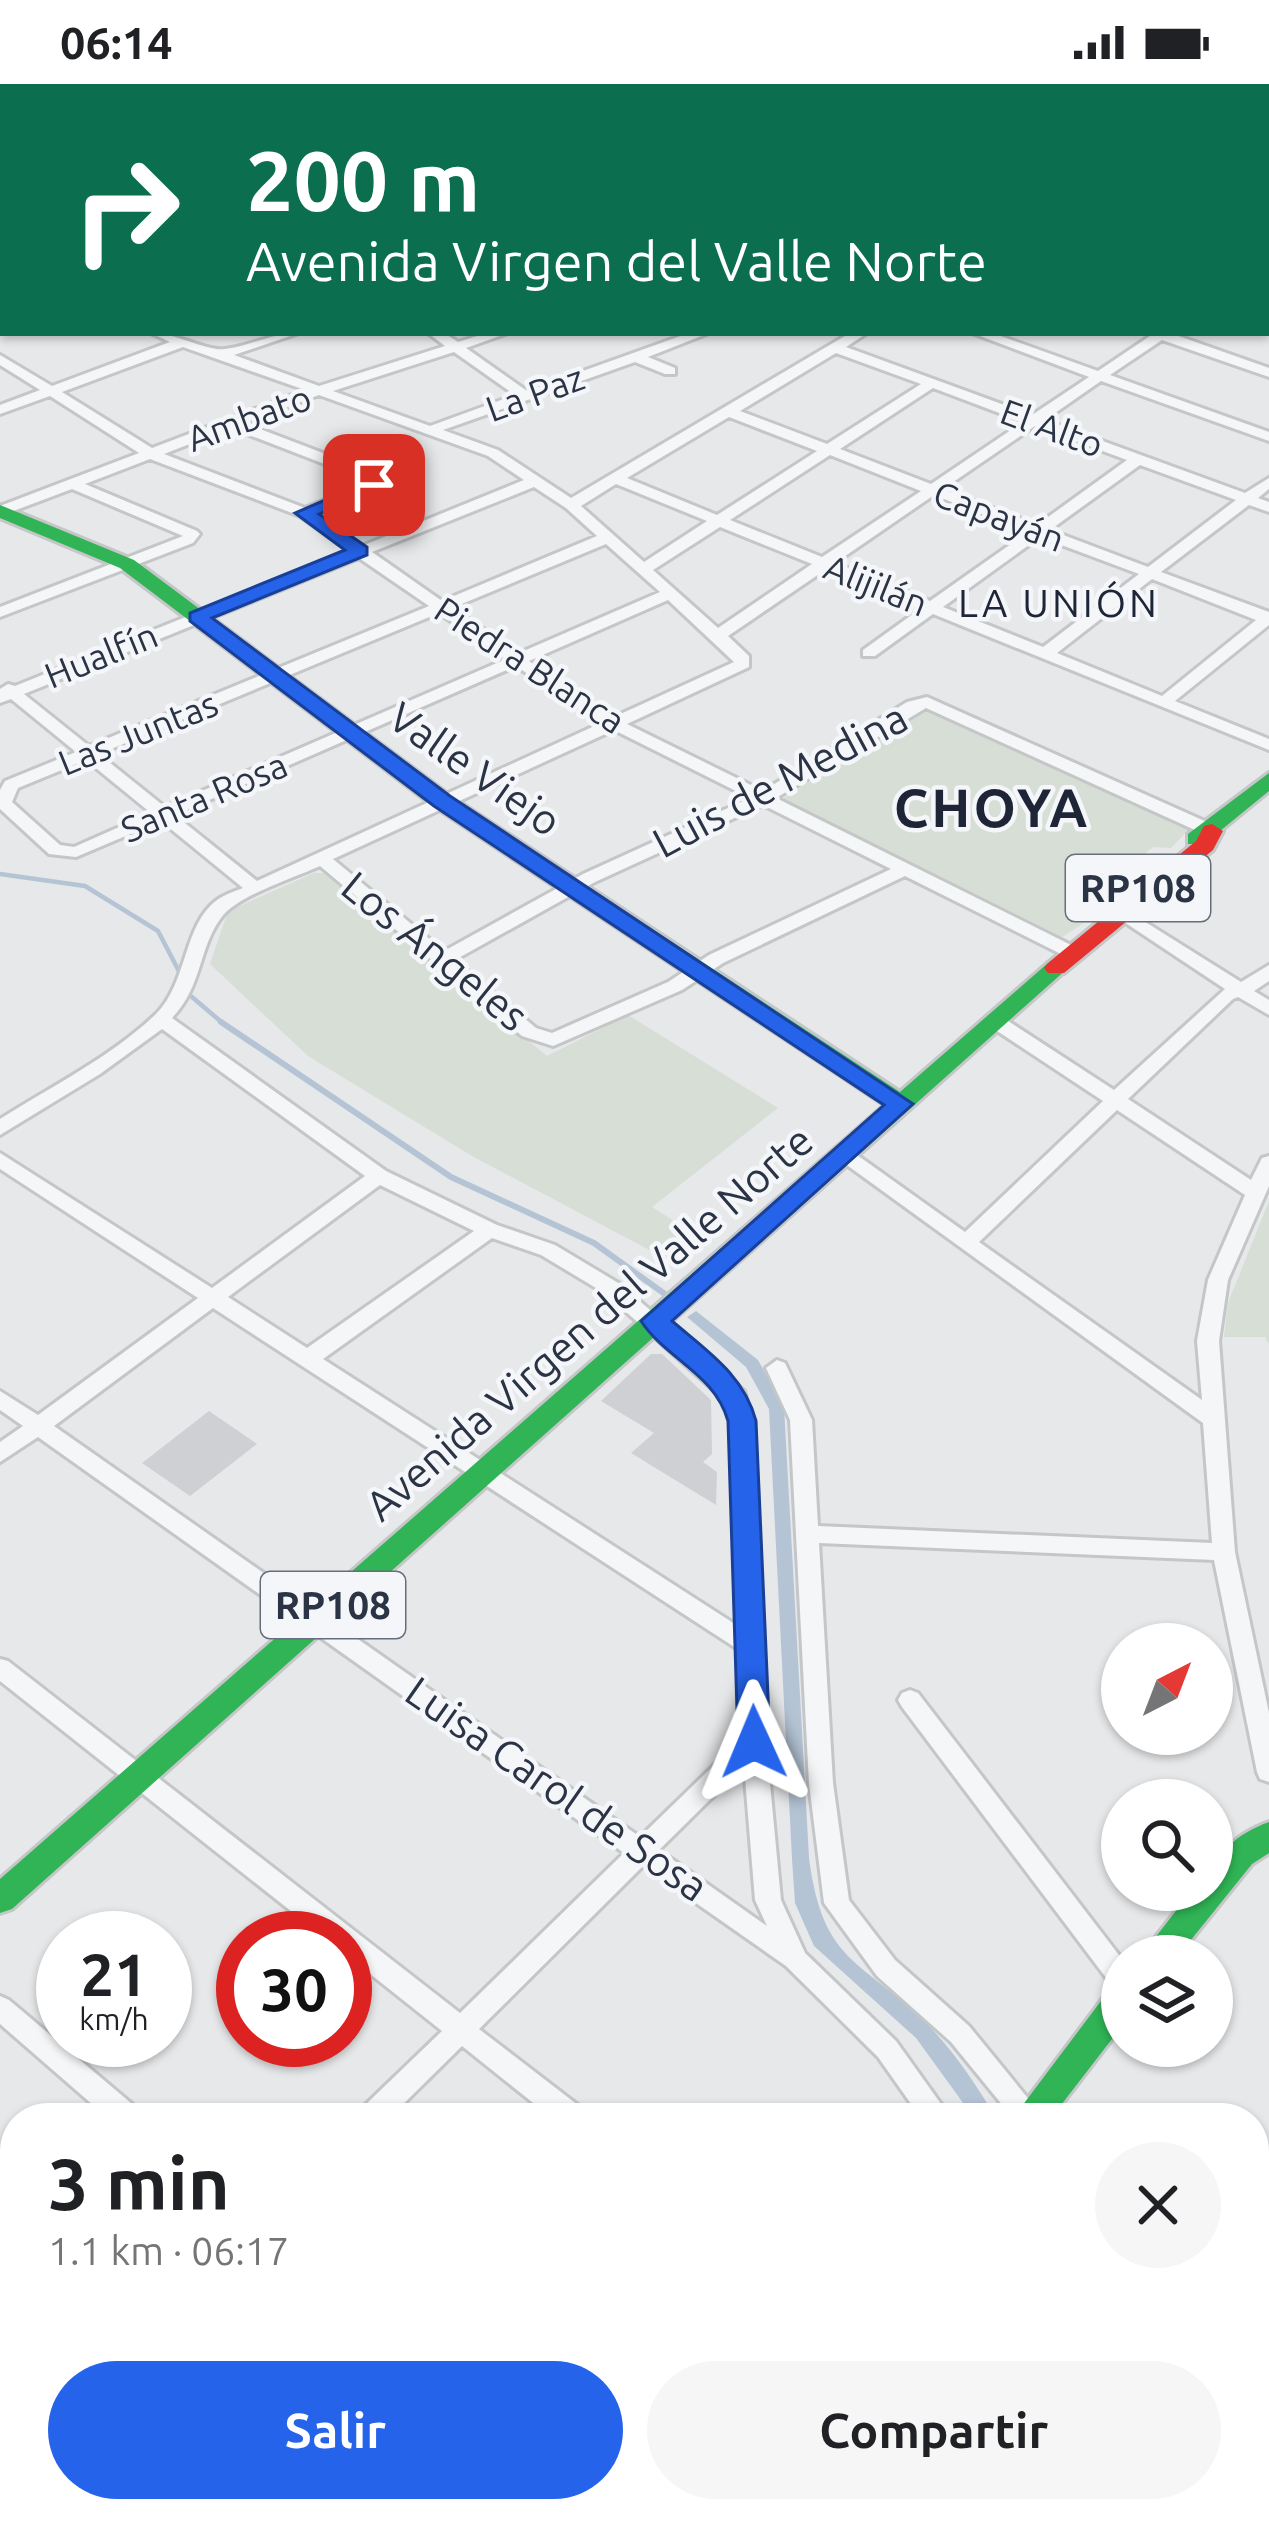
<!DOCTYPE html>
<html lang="es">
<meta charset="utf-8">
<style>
:root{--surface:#fff;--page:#f6f6f6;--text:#202124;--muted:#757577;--accent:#2563eb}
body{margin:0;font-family:Ubuntu,sans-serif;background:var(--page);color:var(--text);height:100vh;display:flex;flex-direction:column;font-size:45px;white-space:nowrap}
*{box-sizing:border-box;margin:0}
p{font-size:39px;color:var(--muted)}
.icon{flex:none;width:66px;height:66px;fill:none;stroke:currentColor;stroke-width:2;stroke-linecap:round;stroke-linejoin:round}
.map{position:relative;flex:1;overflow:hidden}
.side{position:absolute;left:0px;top:2019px;width:1269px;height:420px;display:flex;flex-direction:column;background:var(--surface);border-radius:48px 48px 0 0;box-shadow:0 3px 9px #0004}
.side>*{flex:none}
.banner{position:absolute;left:0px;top:0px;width:1269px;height:252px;box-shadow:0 3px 9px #0004;background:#0b6e4f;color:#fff;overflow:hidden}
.needle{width:78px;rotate:42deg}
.fabs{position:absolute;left:1101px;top:1539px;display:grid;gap:24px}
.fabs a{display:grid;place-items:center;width:132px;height:132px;border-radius:50%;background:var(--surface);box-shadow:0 3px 9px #0004;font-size:60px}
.speed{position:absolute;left:36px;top:1827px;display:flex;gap:24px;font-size:60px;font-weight:700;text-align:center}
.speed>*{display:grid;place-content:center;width:156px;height:156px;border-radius:50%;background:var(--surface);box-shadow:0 3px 9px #0004;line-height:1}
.speed small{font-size:30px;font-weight:400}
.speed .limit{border:18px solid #d22;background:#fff;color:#111}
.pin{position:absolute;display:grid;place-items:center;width:102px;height:102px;color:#fff;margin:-51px;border-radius:24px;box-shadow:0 6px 18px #0006}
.me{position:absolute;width:132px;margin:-66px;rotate:359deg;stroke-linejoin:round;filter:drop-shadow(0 0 9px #0008)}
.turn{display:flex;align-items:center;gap:42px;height:252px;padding:0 48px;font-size:54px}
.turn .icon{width:156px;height:156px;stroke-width:2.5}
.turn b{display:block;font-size:84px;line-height:102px}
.round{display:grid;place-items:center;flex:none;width:126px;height:126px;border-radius:63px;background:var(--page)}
.headline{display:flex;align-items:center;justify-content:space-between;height:204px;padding:0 48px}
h1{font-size:72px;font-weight:700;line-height:90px}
.cta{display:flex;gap:24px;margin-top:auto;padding:24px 48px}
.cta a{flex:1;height:138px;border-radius:72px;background:var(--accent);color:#fff;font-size:48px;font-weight:700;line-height:138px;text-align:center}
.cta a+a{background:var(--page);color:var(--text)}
.status{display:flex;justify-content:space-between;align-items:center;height:84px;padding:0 60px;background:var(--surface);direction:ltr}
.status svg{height:33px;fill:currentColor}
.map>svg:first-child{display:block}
.green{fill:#d6ded6}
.water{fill:#b4c4d5}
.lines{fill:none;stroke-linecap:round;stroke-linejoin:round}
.stream-far1{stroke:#b4c4d5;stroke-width:4.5}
.stream{stroke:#b4c4d5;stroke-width:6}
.building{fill:#ced0d3}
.street-casing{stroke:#c4c6c8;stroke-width:6}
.fast-casing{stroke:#c4c6c8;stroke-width:6}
.slow-casing{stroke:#c4c6c8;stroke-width:6}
.jam-casing{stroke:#c4c6c8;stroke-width:6}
.street{fill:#f5f6f7;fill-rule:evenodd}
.fast{fill:#30b455;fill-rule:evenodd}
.slow{fill:#ff9f0a;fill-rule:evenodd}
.jam{fill:#e5322d;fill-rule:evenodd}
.route{fill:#2563eb;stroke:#184099;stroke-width:3}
.labels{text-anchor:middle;stroke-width:9;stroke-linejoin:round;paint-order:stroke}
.far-street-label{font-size:36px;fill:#2b3445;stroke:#f4f6f9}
.far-neighbourhood-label{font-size:39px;letter-spacing:3px;fill:#1d2536;stroke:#f4f6f9}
.shield{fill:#f4f6f9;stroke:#676e7b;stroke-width:3}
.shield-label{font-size:39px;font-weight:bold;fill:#2b3445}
.street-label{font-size:42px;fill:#2b3445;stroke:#f4f6f9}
.district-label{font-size:54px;font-weight:bold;letter-spacing:3px;fill:#1d2536;stroke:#f4f6f9}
</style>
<div class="status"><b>06:14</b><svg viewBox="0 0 49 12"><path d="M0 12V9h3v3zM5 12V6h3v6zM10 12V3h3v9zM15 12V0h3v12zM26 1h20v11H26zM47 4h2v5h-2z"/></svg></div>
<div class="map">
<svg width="1269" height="2439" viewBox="0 0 1269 2439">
<rect width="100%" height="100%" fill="#e6e8ea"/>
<path class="green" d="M484,0h642l1,3h-636z
M927,624l10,3 252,118 -18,19 -18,-1 -73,62 7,12 -25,16 -280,-138z
M314,789h10l223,183 81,-41 150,93 -126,99 47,30 -27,25 -200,-106 -164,-100 -98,-92 18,-53z
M1269,1117v143l-4,-7h-41l4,-34z"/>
<path class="water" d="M696,1227l62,49 26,47 25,451c14,108 53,100 121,169 26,27 47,59 66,91h-22l-58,-80 -102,-92 -19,-43 -3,-44 -23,-450 -23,-42 -59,-50z"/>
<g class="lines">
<path class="stream-far1" d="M0,790l85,12 73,45 24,46
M192,913l33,28"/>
<path class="stream" d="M221,938l230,155 143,66 75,54"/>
</g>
<path class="building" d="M651,1270h11l49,46 1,54 -9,8 14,10 -1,33 -85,-52 23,-20 -53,-32z
M209,1327l48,33 -67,52 -48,-33z"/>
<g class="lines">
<defs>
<path id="street" d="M1251,0h18v8l-3,-5z
M1266,62l3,1v8l-3,-1z
M3,191v8l-3,1v-8z
M1266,238l3,1v8l-3,-1z
M151,249c26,0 57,19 74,16 26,-3 47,-16 74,-16l-65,22 85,31 126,-40 -17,-13h16l14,9 29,-9h21l-42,15 61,43 162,-58h20l-61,24 27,11v6h-10l-30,-12 -192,68 55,20 73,48 279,-165h17l-21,14 186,68 57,-38 -117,-44h20l106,38 52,-35 -2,-3h22l99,35v9l-107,-37 -52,35 159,57v9l-168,-60 -56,39 200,73 24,-15v11l-11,9 11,4v10l-20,-7 -88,67 108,40v13l-94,76 94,38v11l-336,-136 -58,42h-12v-6l57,-41 -95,-39 -97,66 21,20v11l-122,57 136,67 144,-89 20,-5 291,130v8h-12l-280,-127 -150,90 303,151 3,4 -3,4h-12l-162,-81 -182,87 -41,27 -129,56 -31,-10 -202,-170c-26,12 -84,30 -99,52 -23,31 -18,67 -49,100l214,153 111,54 58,20 65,39 124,107 9,30 13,320 15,159 24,53 91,88 55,77h-30l-43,-61 -92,-91 -143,-100 -164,163 104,80 4,9h-35l-90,-72 -73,72h-32l4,-9 81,-78 -97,-77v-16h-20l-325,-257v-22l8,2 452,352 164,-160 -586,-416 -38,25v-20l23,-16 -23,-16v-19l38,24 160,-117 -198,-129v-16l212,135 153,-112 -203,-147 -62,45 -100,61v-16c52,-33 111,-62 156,-105 32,-32 27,-89 61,-114 7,-5 18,-9 26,-12l-82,-67 -85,36 -27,-3 -49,-45v-19l5,-9 71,-29 -65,-53 -11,4v-14l8,-5 7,2 334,-135 -49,-35 -150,-57 -65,25 112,47 3,3 -7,9 -193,74v-10l183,-71 -111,-47 -72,27v-10l139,-53 -89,-57 -50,18v-9l40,-15 -40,-25v-10l52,31 118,-44zM183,263l122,43 -153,58 -90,-56zM454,268l61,43 -85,31 -97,-35zM836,269l85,31 -94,60 -87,-33zM933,304l90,34 -92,62 -91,-35zM319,311l169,61 36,24 -162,66 -46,-32 57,-23 15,10h10v-6l-16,-12 -4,-9 -134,-51zM729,333l88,34 -100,64 -90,-37zM1035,342l92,34 -90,65 -94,-36zM231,344l135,52 1,3 -62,25 -141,-54zM830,371l91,36 -99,66 -92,-37zM1140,381l96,35 -88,67 -98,-37zM616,400l91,37 -63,41 -63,-56zM534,403l32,21 31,28 -155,65 -70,-49zM934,411l94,37 -98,69 -95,-38zM720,443l92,37 -94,64 -65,-58zM1040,453l99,37 -96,73 -100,-40zM606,460l54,48 -141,61 -67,-45zM359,474l70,48 -340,140 -65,-52zM1152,495l104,41 -94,76 -105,-43zM668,516l66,62 -120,55 -85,-56zM439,529l67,46 -341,148 -66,-53zM516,582l85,57 -344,158 -82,-66zM614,646l136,68 -167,76 -139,77 -111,-92zM86,676l65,53 -77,34 -14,-2 -48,-43 6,-14zM763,721l128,64 -182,86 -41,27 -116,51 -16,-5 -81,-68 140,-78zM380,1101l94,46 -167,117 -79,-51zM492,1154l49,17 65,39 120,107 5,20 7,205 -415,-267zM213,1224l526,342 3,88 -102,99 -586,-411zM744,1682l11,134 12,26 -108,-76z
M1115,819l126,79 28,-17v16l-15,10 15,9v15l-31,-18 -5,2 -105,100 123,81 11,-22 7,-2v30l-41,94 -9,61 16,211 34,161v69l-9,-3 -3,-7 -43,-212 -395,-17 14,240 16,117 46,60 74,66 75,92h-31l-62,-76 -74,-66 -53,-73 -15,-120 -19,-363 -24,-52 11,-8 8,3 27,57 6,106 394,17 -9,-120 -370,-268 3,-5h14l115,82 138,-131 -115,-76 -2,-4 2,-4h14l112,73 111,-101 -116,-77 -3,-4 3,-4zM1117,1026l128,85 -37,85 -11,61 5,59 -223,-158z
M910,1606l8,3 204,266v31l-9,-3 -211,-280 -4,-7 4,-7z
M0,1912l9,4 129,109 4,9h-34l-108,-94z
M1254,2134l15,1v26l-15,-1z
M15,2371v36l-15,9v-36z
M565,2424h38l9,15h-38z
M1019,2424h30l-6,15h-30z
M1092,2424h51l11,4 4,11h-63z"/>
<path id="fast" d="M0,421l134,55 316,236 450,296 148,-129h16l4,5 -1056,941 -12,4v-34l885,-774 -451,-299 -314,-238 -120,-50z
M1269,689v18l-65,53h-16v-10z
M1269,1738v31l-17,11 -74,92h-37l51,-66h20c0,-36 24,-56 57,-68z
M1122,1901v41l-71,92h-38l97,-129z
M0,2327l15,7v46l-15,-7z
M61,2424h46l7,15h-46z
M692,2424h44l-6,15h-44z"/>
<path id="slow" d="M1266,144h3v10h-3z
M0,238h3l-3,11z"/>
<path id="jam" d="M1212,740l11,7 -10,19 -149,123h-16l-4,-5 4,-5 148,-122 8,-15z"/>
</defs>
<use href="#street" class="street-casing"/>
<use href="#fast" class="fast-casing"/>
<use href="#slow" class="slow-casing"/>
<use href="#jam" class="jam-casing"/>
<use href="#street" class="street"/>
<use href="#fast" class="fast"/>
<use href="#slow" class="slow"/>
<use href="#jam" class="jam"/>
</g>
<path class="route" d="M374,395l10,6 -3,4 -62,25 48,33v8l-155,63 238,178 463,308 -241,217c35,30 72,54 84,100l14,321 -16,12 -16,-12 -10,-321c-13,-47 -62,-62 -87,-100l243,-216 -450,-299 -244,-185v-8l155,-63 -50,-37z"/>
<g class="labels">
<g class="far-street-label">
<text transform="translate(535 309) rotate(-20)" y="13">La Paz</text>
<text transform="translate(249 334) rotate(-20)" y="13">Ambato</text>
<text transform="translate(1052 344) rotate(20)" y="13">El Alto</text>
<text transform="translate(999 432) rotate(21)" y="13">Capayán</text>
<text transform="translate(876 501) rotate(22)" y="13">Alijilán</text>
<text transform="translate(101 571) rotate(-22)" y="13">Hualfín</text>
<text transform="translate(530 581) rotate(33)" y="13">Piedra Blanca</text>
<text transform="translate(138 649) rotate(-22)" y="13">Las Juntas</text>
<text transform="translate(204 713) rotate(-23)" y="13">Santa Rosa</text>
</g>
<g class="far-neighbourhood-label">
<text x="1059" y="533">LA UNIÓN</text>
</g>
<g class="shield">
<rect x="1066" y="771" width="144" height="66" rx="9"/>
<rect x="261" y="1488" width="144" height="66" rx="9"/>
</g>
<g class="shield-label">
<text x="1138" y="818">RP108</text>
<text x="333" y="1535">RP108</text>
</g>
<g class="street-label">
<text transform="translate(475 685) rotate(35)" y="15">Valle Viejo</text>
<text transform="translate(780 696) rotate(-28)" y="15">Luis de Medina</text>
<text transform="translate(435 867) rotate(39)" y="15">Los Ángeles</text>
<text transform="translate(589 1239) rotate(-41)" y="15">Avenida Virgen del Valle Norte</text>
<text transform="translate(557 1705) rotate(35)" y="15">Luisa Carol de Sosa</text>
</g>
<g class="district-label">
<text x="992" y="743">CHOYA</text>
</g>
</g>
</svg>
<div class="fabs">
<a><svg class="needle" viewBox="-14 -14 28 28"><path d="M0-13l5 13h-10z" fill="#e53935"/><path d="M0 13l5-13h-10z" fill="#757577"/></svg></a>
<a><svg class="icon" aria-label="search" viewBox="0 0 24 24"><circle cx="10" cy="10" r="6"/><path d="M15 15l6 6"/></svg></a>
<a><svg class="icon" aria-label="layers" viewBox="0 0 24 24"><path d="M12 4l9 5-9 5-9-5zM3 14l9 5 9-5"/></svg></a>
</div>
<div class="speed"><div>21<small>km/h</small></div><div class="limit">30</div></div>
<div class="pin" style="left:374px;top:401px;background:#d93025"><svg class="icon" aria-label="arrive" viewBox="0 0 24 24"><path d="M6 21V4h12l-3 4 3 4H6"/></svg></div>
<svg class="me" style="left:754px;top:1658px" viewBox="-20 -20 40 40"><path d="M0-17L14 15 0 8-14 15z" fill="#2563eb" stroke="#fff" stroke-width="4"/></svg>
<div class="banner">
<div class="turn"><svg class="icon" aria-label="right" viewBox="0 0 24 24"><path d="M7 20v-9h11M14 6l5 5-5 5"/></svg><div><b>200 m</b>Avenida Virgen del Valle Norte</div></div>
</div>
<section class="side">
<div class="headline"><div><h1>3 min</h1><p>1.1 km · 06:17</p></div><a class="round"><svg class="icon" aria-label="close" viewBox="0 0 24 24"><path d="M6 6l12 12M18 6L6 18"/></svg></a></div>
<div class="cta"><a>Salir</a><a>Compartir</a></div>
</section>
</div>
